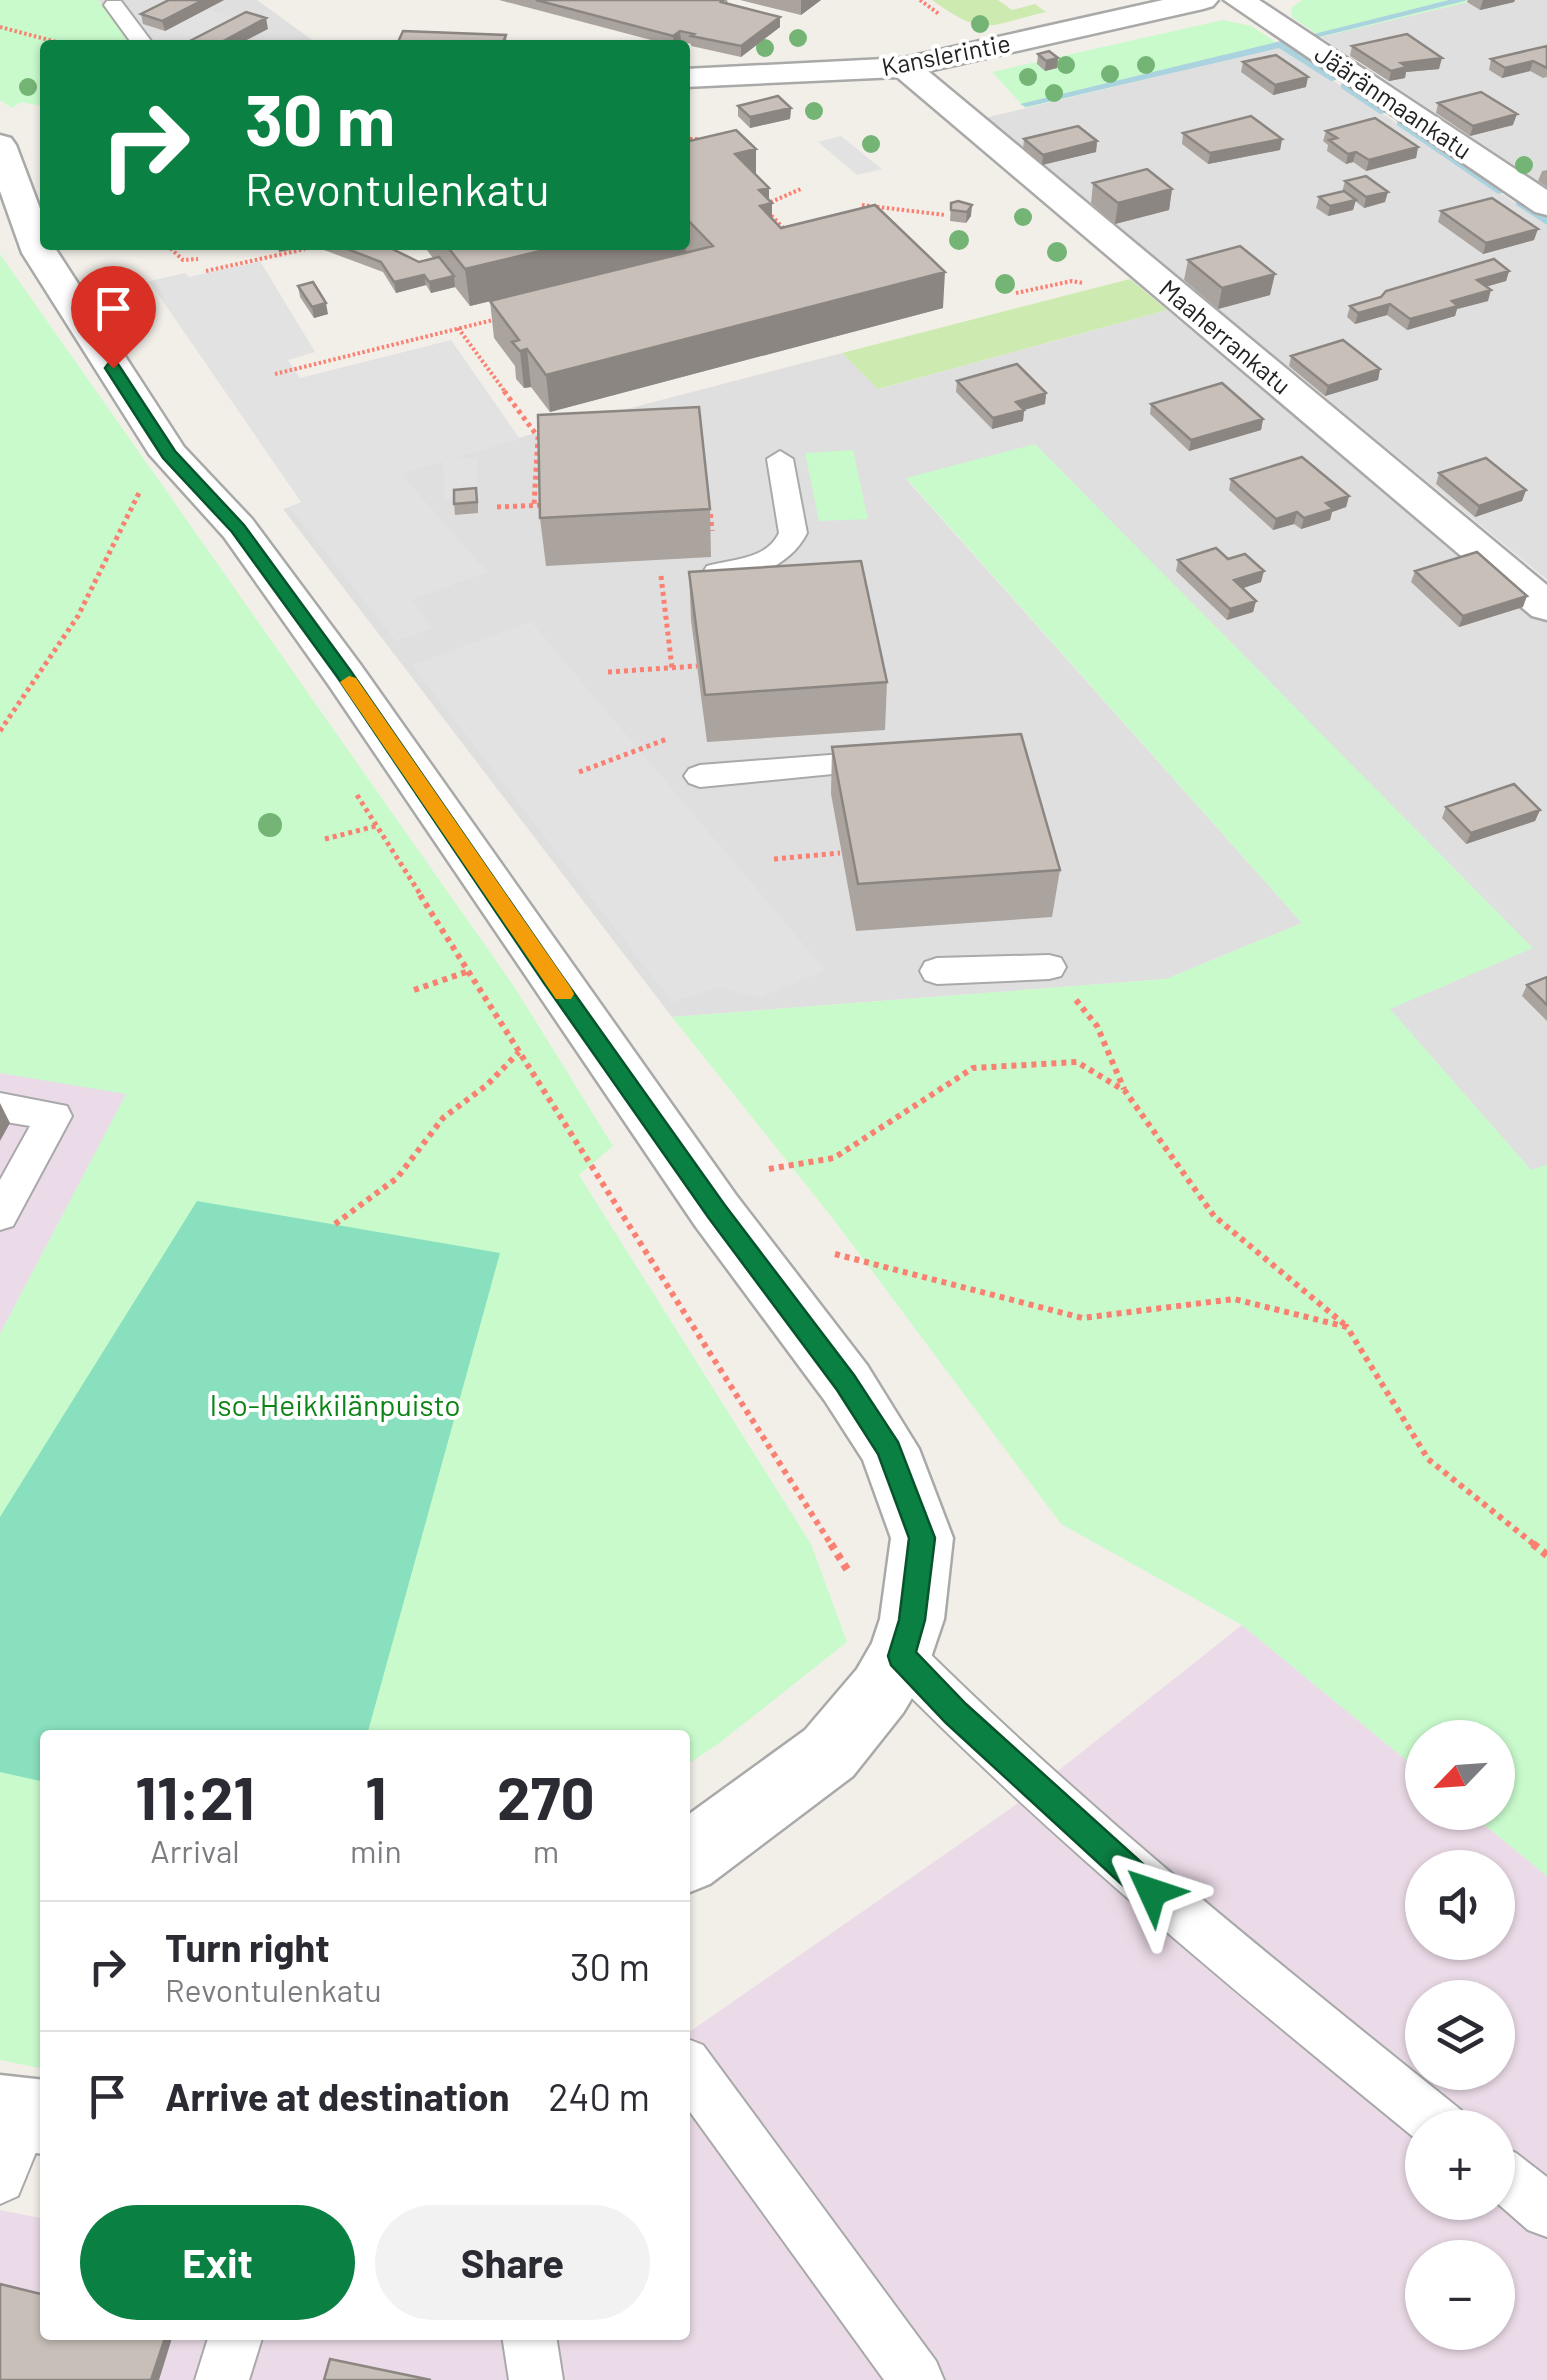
<!DOCTYPE html>
<meta charset="utf-8">
<style>
:root{--surface:#fff;--page:#f2f2f3;--text:#2b2b33;--muted:#7c7c81;--line:#e1e1e2;--accent:#0b8043}
body{margin:0;font-family:Barlow,sans-serif;background:var(--page);color:var(--text);height:100vh;display:flex;flex-direction:column;font-size:38px;white-space:nowrap}
*{box-sizing:border-box;margin:0}
p{font-size:32px;color:var(--muted)}
.icon{flex:none;width:55px;height:55px;fill:none;stroke:currentColor;stroke-width:2;stroke-linecap:round;stroke-linejoin:round}
.map{position:relative;flex:1;overflow:hidden}
.sheet{position:absolute;left:40px;top:1730px;width:650px;height:610px;display:flex;flex-direction:column;background:var(--surface);border-radius:10px;box-shadow:0 2px 8px #0004}
.sheet>*{flex:none}
.top-card{position:absolute;left:40px;top:40px;width:650px;height:210px;border-radius:10px;box-shadow:0 2px 8px #0004;background:#0b8043;color:#fff;overflow:hidden}
.needle{width:65px;rotate:245deg}
.buttons{position:absolute;left:1405px;top:1720px;display:grid;gap:20px}
.buttons a{display:grid;place-items:center;width:110px;height:110px;border-radius:50%;background:var(--surface);box-shadow:0 2px 8px #0004;font-size:50px}
.pin{position:absolute;display:grid;place-items:center;width:85px;height:85px;color:#fff;margin:-102px -42px;border-radius:50% 50% 50% 0;rotate:-45deg;box-shadow:0 0 10px #0007}
.pin .icon{rotate:45deg}
.me{position:absolute;width:110px;margin:-55px;rotate:312deg;stroke-linejoin:round;filter:drop-shadow(0 0 8px #0008)}
.turn{display:flex;align-items:center;gap:35px;height:210px;padding:0 40px;font-size:45px}
.turn .icon{width:130px;height:130px;stroke-width:2.5}
.turn b{display:block;font-size:70px;line-height:85px}
.eta{display:flex;justify-content:space-evenly;align-items:center;height:170px;text-align:center}
.eta b{font-size:60px;font-weight:700;line-height:70px}
.action{display:flex;gap:20px;margin-top:auto;padding:20px 40px}
.action a{flex:1;height:115px;border-radius:60px;background:var(--accent);color:#fff;font-size:40px;font-weight:700;line-height:115px;text-align:center}
.action a+a{background:var(--page);color:var(--text)}
ul{padding:0;list-style:none}
li{display:flex;align-items:center;gap:30px;height:130px;padding:0 40px;border-top:2px solid var(--line)}
li div{flex:1}
li b{display:block;font-size:38px}
li em{font-style:normal}
.map>svg:first-child{display:block}
.residential{fill:#e0dfdf}
.industrial{fill:#ebdbe8;fill-rule:evenodd}
.grass{fill:#cdebb0}
.park{fill:#c8facc}
.pitch{fill:#88e0be}
.parking{fill:#e2e2e2}
.lines{fill:none;stroke-linecap:round;stroke-linejoin:round}
.stream{fill:#aad3df;fill-rule:evenodd}
.lane-casing{stroke:#a9a9a9;stroke-width:4}
.street-casing{stroke:#a9a9a9;stroke-width:5}
.path-far3{stroke:#fa8072;stroke-width:4;stroke-dasharray:2.5 2.5;stroke-linecap:butt}
.path-far2{stroke:#fa8072;stroke-width:5;stroke-dasharray:4 4;stroke-linecap:butt}
.path-far1{stroke:#fa8072;stroke-width:6;stroke-dasharray:5 5;stroke-linecap:butt}
.path{stroke:#fa8072;stroke-width:8;stroke-dasharray:6 6;stroke-linecap:butt}
.lane{fill:#fff;fill-rule:evenodd}
.street{fill:#fff;fill-rule:evenodd}
.tree{fill:#74b475}
.wall{fill:#aba49e}
.shaded-wall{fill:#8b8681}
.building{fill:#c7bfb8;stroke:#8b8681;stroke-width:2.5}
.route{fill:#0b8043;stroke:#07532c;stroke-width:2.5}
.slow{fill:#f59e0b}
.labels{text-anchor:middle;stroke-width:8;stroke-linejoin:round;paint-order:stroke}
.far-street-label{font-size:25px;fill:#222;stroke:#fff}
.park-label{font-size:30px;fill:#0c8416;stroke:#fff}
</style>
<div class="map">
<svg width="1547" height="2380" viewBox="0 0 1547 2380">
<rect width="100%" height="100%" fill="#f2efe9"/>
<path class="residential" d="M98,0h159l62,45h-186z
M1477,0h70v187l-226,-150z
M1282,46l265,178v356l-562,-462z
M1167,310l218,182 29,16 66,54 67,60v543l-16,5 -142,-161 143,-61 -626,-469 396,444 -136,56 -494,38 -389,-508 259,-78 300,-78 37,36z"/>
<path class="industrial" d="M0,1073l127,20 -127,241z
M1242,1625l180,148v39l48,1 77,63v504h-1547v-170l45,9v116h640v-300l325,-226zM1422,1868h76v74h-76zM1422,1998h76v74h-76zM1422,2128h76v74h-76zM1422,2258h76v74h-76z"/>
<path class="grass" d="M932,0h66l14,10 23,-6 11,8c-60,14 -61,26 -114,-12z
M1130,279l37,31 -289,79 -36,-36z"/>
<path class="park" d="M0,0h98l35,45h-88v62l-24,-5 -9,6 -12,-8z
M1302,0h175l-156,37 -29,-20 -1,-9z
M1223,20l28,6 31,20 -257,62 -33,-36z
M0,254l515,734 98,158 -34,29 232,369 36,98 -129,102 -33,22v-31h-640v334l-45,-9v-726l126,-240 -126,-21z
M1035,444l498,504 -143,61 141,161 16,-5v711l-77,-63 28,-1v-74h-76v35l-180,-148 -181,-101 -227,-304 -162,-203 494,-38 136,-56 -396,-445z
M853,450l15,69 -49,2 -14,-68z"/>
<path class="pitch" d="M197,1201l303,52 -133,482h-322v47l-45,-10v-255z"/>
<path class="parking" d="M191,0h33l-16,9 40,13 -44,23h-50l-5,-6 14,-8 -20,-7z
M841,136l37,30 4,3 -25,6 -39,-33z
M260,261l55,91 -27,8 12,18 151,-38 69,99 -66,19h23l1,41 -34,2 -1,-40 -42,13 86,98 -75,28 21,28 -37,13 -107,-134 12,-5 -152,-221 36,-8 4,4z
M531,622l294,348 -66,28 -40,-11 -47,15 -260,-337z"/>
<g class="lines">
<path class="stream" d="M1449,0h19l-153,38 -5,-3z
M1281,41l60,38 -10,2 -52,-33 -253,59 -6,-3z
M1341,84h8l41,28 -10,2 -39,-26z
M1397,121h8l103,70 -10,3 -101,-69z
M1516,199h8l23,16v10l-31,-20z"/>
<defs>
<path id="lane" d="M107,1h14l33,44h-21l-29,-40z
M780,451l13,8 14,74c-16,33 -64,54 -100,45l-4,-6 4,-6c26,-7 59,-6 72,-33l-12,-74z
M882,751l11,3 5,7 -5,7 -193,19 -11,-4 -5,-7 5,-7 11,-4z
M1049,955l12,3 5,9 -5,9 -12,3 -112,5 -12,-4 -5,-9 5,-9 12,-4z
M0,1093l67,13 5,10 -59,110 -13,4v-50l30,-54 -30,-5z
M901,1635l16,6c170,169 357,319 544,469l7,18h-46v16c-185,-151 -369,-302 -537,-473l-6,-15 6,-15z
M685,2038l18,7 233,316 8,19h-60l-199,-275z
M25,2090l18,8 2,32 -27,66 -18,8v-89l7,-17z
M1498,2145l18,8 31,24v60l-19,-7 -32,-28z
M209,2335h54l-14,45h-54z
M502,2335h54l7,45h-54z"/>
<path id="street" d="M1163,0h55l-5,6 -10,3 -275,62 619,514v35l-15,-4 -635,-539 -212,10v-18l219,-11z
M1224,0h35l288,190v25l-12,-3z
M0,135l11,3 5,7 29,77v23h8l131,202 68,72 108,145 376,531 131,170 52,84 34,89 -9,81 -20,59 -21,35 -50,63 -143,108 -25,10v-77l120,-87 52,-61 15,-26 8,-24 11,-81 -28,-78 -38,-59 -129,-174 -368,-543 -104,-147 -75,-83 -127,-201 -22,-62z
M0,2075l45,5v74l-45,-5z"/>
</defs>
<use href="#lane" class="lane-casing"/>
<use href="#street" class="street-casing"/>
<path class="path-far3" d="M920,0l19,14
M0,27l68,18
M685,139h15
M766,204l35,-15
M862,205l83,10
M768,212l19,20
M167,245l16,15 15,-1
M206,271l99,-22
M1016,293l56,-12 11,2
M458,328l48,65
M275,374l222,-55"/>
<path class="path-far2" d="M504,391l34,46 -4,68
M497,507l47,-2
M706,510h4l2,21
M661,576l11,92
M608,672l89,-6
M0,731l78,-115 62,-125
M579,772l88,-33
M357,795l65,102
M325,839l51,-13
M774,859l66,-6"/>
<path class="path-far1" d="M420,895l412,651
M414,990l55,-19
M1076,1000l21,26 27,63
M769,1169l65,-11 139,-90 104,-6 48,29 89,125 130,108
M335,1224l62,-46 46,-60 44,-33 32,-33
M835,1254l247,64 152,-19 113,28 81,132 108,87"/>
<path class="path" d="M831,1544l19,30
M1533,1544l14,11"/>
<use href="#lane" class="lane"/>
<use href="#street" class="street"/>
</g>
<g class="tree">
<circle cx="980" cy="24" r="9"/>
<circle cx="798" cy="38" r="9"/>
<circle cx="765" cy="48" r="9"/>
<circle cx="1066" cy="65" r="9"/>
<circle cx="1146" cy="65" r="9"/>
<circle cx="1110" cy="74" r="9"/>
<circle cx="1028" cy="77" r="9"/>
<circle cx="28" cy="87" r="9"/>
<circle cx="1054" cy="93" r="9"/>
<circle cx="814" cy="111" r="9"/>
<circle cx="871" cy="144" r="9"/>
<circle cx="1524" cy="165" r="9"/>
<circle cx="1023" cy="217" r="9"/>
<circle cx="959" cy="240" r="10"/>
<circle cx="1057" cy="252" r="10"/>
<circle cx="1005" cy="284" r="10"/>
<circle cx="270" cy="825" r="12"/>
</g>
<path class="wall" d="M169,0h55l-59,31 -22,-7 -2,-10z
M499,0h228l1,3 52,24 -39,30 -50,-11v-2l-10,-3 -6,4h-5z
M740,0h81l-20,15z
M1468,0h47l-1,2 -34,8 -13,-8z
M506,35l1,10h-108l-1,-3z
M1352,46l87,23 -33,3 -1,6 -16,3 -39,-25z
M1547,46v31l-4,1 -13,-7 -28,7 -13,-8 2,-11z
M1038,54l20,4 -1,10 -12,3 -8,-7z
M1243,62l63,25 -33,8 -32,-23z
M1438,103l75,22 -43,11 -34,-23z
M738,106l53,2 -1,11 -40,9 -12,-12z
M1326,131l92,16 -2,11 -50,13 -13,-9 -7,2 -19,-13 1,-6 -5,-4z
M1183,133l99,6 -2,11 -72,14 -26,-20z
M1024,139l73,2 -1,11 -54,13 -19,-16z
M685,142l71,33 13,13v12l3,19 9,9 162,80 -393,104 -19,-25 -7,1 -8,-9 -1,-13 -21,-28 -4,-37 21,-5 -41,10 -15,-19 -24,6 -5,-8 -30,8 -13,-21 -59,-22 -1,-5h61l35,17 14,-4 -10,-13h262z
M1547,170v17l-9,-6 4,-10z
M1345,181l40,21 -21,6 -9,-7 -2,9 -25,6 -12,-8 3,-11 23,-5z
M1093,183l79,6 -3,21 -54,14 -24,-21z
M958,201l13,15 -5,7 -16,-2 1,-18z
M1441,211l93,29 -51,14 -45,-32z
M1188,260l82,35 -52,14 -34,-29z
M1509,271l-3,10 -20,6 2,14 -31,8 -2,7 -48,14 -20,-15 -32,9 -8,-7 3,-11z
M298,286l30,28 -14,4 -14,-21z
M1291,356l89,13 -2,11 -53,16 -36,-30z
M957,381l89,12 -1,11 -21,6 -1,11 -31,8 -36,-37z
M1151,404l112,15 -2,11 -72,21 -39,-37z
M1439,473l87,17 -4,11 -47,16 -39,-33z
M1231,479l118,17 -3,11 -14,5 -2,8 -29,9 -7,-5 -21,6 -44,-40z
M478,499v14l-23,2 -1,-11z
M710,509l1,48 -165,9 -6,-48z
M1228,559l33,23 -19,6 14,13 -3,11 -26,8 -51,-49 2,-11z
M1415,571l108,36 -64,20 -48,-45z
M689,572l198,110 -2,48 -178,12 -16,-122z
M832,747l228,123 -8,47 -196,14 -25,-137z
M1446,807l94,3 -5,11 -69,23 -24,-26z
M1547,977v44l-25,-25 5,-11z"/>
<path class="shaded-wall" d="M203,0h21l-59,31 -3,-10z
M801,0h20l-20,15z
M1483,0h32l-1,2 -34,8z
M780,17v10l-39,30v-11z
M266,18l2,11 -31,16h-21z
M680,31l1,10 -7,4 -1,-9z
M1058,58l-1,10 -12,3 1,-10z
M1442,58l-3,11 -33,3 -1,6 -16,3 2,-10 10,-8z
M1533,61l-3,10 -28,7 3,-10z
M1308,77l-2,10 -33,8 2,-10z
M791,108l-1,11 -40,9v-11z
M1517,114l-4,11 -43,11 3,-10z
M1282,139l-2,11 -72,14 2,-11z
M1097,141l-1,11 -54,13 1,-10z
M1418,147l-2,11 -50,13 3,-11z
M756,149v36l-21,-31z
M1356,152l-3,10 -7,2 2,-10z
M769,188v16l3,-1v37l-12,2 -1,-52z
M1172,189l-3,21 -54,14 3,-21z
M1388,192l-3,10 -21,6 2,-11z
M1356,200l-3,10 -25,6 2,-10z
M972,205l-1,11 -5,7 1,-11z
M685,223l1,30 -216,53 -5,-37 100,-24h120z
M1538,229l-4,11 -51,14 3,-11z
M278,245h40l-39,7z
M1509,271l-3,10 -33,9 4,-10z
M945,272l-2,36 -393,104 -4,-37z
M1275,274l-5,21 -52,14 4,-21z
M424,275l2,10 -30,8 -2,-11z
M454,276l1,11 -24,6 -2,-11z
M1491,290l-3,11 -31,8 -2,7 -48,14 3,-11 42,-18z
M326,303l2,11 -14,4 -2,-11z
M1390,304l-3,11 -32,9 3,-11z
M527,349l4,38 -7,1 -4,-37z
M1380,369l-2,11 -53,16 3,-10z
M1046,393l-1,11 -21,6 -1,11 -31,8 1,-11 23,-16z
M1263,419l-2,11 -72,21 2,-11z
M1526,490l-4,11 -47,16 4,-11z
M1349,496l-3,11 -14,5 -2,8 -29,9 3,-11 22,-15z
M1297,512l-3,12 -21,6 3,-11z
M1264,571l-3,11 -29,10 2,-12z
M1527,596l-4,11 -64,20 4,-11z
M1256,601l-3,11 -26,8 3,-11z
M1540,810l-5,11 -69,23 5,-11z
M0,1103l10,20 -10,18z
M166,2335h7l-14,45h-8z"/>
<path class="building" d="M169,0h34l-41,21 -21,-7z
M536,0h187l-2,2 59,15 -39,29 -50,-10 3,-2 -14,-3 -7,5z
M246,12l20,6 -50,27h-34z
M403,31l103,4 -4,10 -104,-3z
M1407,34l35,24 -41,5 6,4 -16,4 -39,-25z
M1547,46v22l-14,-7 -28,7 -14,-9z
M1049,51l9,7 -12,3 -8,-7z
M1276,55l32,22 -33,8 -32,-23z
M1481,92l36,22 -44,12 -35,-23z
M778,96l13,12 -41,9 -12,-11z
M1251,116l31,23 -72,14 -27,-20z
M1375,118l43,29 -49,13 -13,-8 -8,2 -19,-14 8,-2 -11,-7z
M1078,126l19,15 -54,14 -19,-16z
M736,130l20,19 -21,5 34,34 -10,2 13,13 -12,3 21,22 94,-23 70,67 -399,103 -19,-26 -7,2 -8,-9 7,-2 -29,-39 223,-55 -28,-29v-75z
M1147,169l25,20 -54,14 -25,-20z
M1366,176l22,16 -22,5 -21,-16z
M1344,191l12,9 -26,6 -11,-9z
M1492,198l46,31 -52,14 -45,-32z
M958,201l14,4 -5,7 -16,-2v-7z
M337,245h47l35,17 20,-5 15,19 -25,6 -5,-7 -30,7 -13,-20z
M446,245h119l-100,24z
M1240,246l35,28 -53,14 -34,-28z
M1494,259l15,12 -32,9 14,10 -39,11 6,5 -48,13 -20,-15 -32,9 -8,-7 31,-9 5,-6z
M313,282l13,21 -14,4 -14,-21z
M1343,340l37,29 -52,17 -37,-30z
M1017,364l29,29 -30,9 8,8 -31,8 -36,-37z
M1222,383l41,36 -72,21 -40,-36z
M699,407l11,102 -170,9 -2,-103z
M1302,457l47,39 -23,7 7,6 -29,9 -7,-6 -21,7 -45,-40z
M1486,458l40,32 -47,16 -40,-33z
M476,488l1,14 -23,2v-14z
M1216,548l12,11 17,-5 19,17 -30,9 22,21 -26,8 -52,-49z
M1477,552l50,44 -64,20 -48,-45z
M861,561l26,121 -182,13 -16,-123z
M1021,734l39,136 -202,14 -26,-137z
M1514,784l26,26 -69,23 -25,-26z
M1547,977v28l-20,-20z
M0,2284l45,11v40h121l-15,45h-151z
M330,2359l101,21h-107z"/>
<path class="route" d="M108,364h10l57,87 69,74 106,145 209,302 165,232 130,171 44,67 37,96 -10,82 -9,32 50,52 197,178 4,10 -4,11 -11,4 -10,-4 -196,-180 -55,-58 -3,-9 11,-36 10,-82 -31,-84 -41,-64 -129,-173 -164,-234 -206,-305 -106,-146 -69,-74 -58,-90z"/>
<path class="slow" d="M349,676l7,2 215,310 3,6 -3,5h-15l-216,-317z"/>
<g class="labels">
<g class="far-street-label">
<text transform="translate(946 55) rotate(-11)" y="9">Kanslerintie</text>
<text transform="translate(1393 102) rotate(34)" y="9">Jääränmaankatu</text>
<text transform="translate(1225 337) rotate(40)" y="9">Maaherrankatu</text>
</g>
<g class="park-label">
<text x="335" y="1416">Iso-Heikkilänpuisto</text>
</g>
</g>
</svg>
<div class="buttons">
<a><svg class="needle" viewBox="-14 -14 28 28"><path d="M0-13l5 13h-10z" fill="#e53935"/><path d="M0 13l5-13h-10z" fill="#7c7c81"/></svg></a>
<a><svg class="icon" aria-label="sound" viewBox="0 0 24 24"><path d="M4 9h4l5-4v14l-5-4H4zM17 9q2 3 0 6"/></svg></a>
<a><svg class="icon" aria-label="layers" viewBox="0 0 24 24"><path d="M12 4l9 5-9 5-9-5zM3 14l9 5 9-5"/></svg></a>
<a>+</a>
<a>−</a>
</div>
<div class="pin" style="left:113px;top:368px;background:#d93025"><svg class="icon" aria-label="arrive" viewBox="0 0 24 24"><path d="M6 21V4h12l-3 4 3 4H6"/></svg></div>
<svg class="me" style="left:1152px;top:1892px" viewBox="-20 -20 40 40"><path d="M0-17L14 15 0 8-14 15z" fill="#0b8043" stroke="#fff" stroke-width="4"/></svg>
<div class="top-card">
<div class="turn"><svg class="icon" aria-label="right" viewBox="0 0 24 24"><path d="M7 20v-9h11M14 6l5 5-5 5"/></svg><div><b>30 m</b>Revontulenkatu</div></div>
</div>
<section class="sheet">
<div class="eta">
<div><b>11:21</b><p>Arrival</p></div>
<div><b>1</b><p>min</p></div>
<div><b>270</b><p>m</p></div>
</div>
<ul>
<li><svg class="icon" aria-label="right" viewBox="0 0 24 24"><path d="M7 20v-9h11M14 6l5 5-5 5"/></svg><div><b>Turn right</b><p>Revontulenkatu</p></div><em>30 m</em></li>
<li><svg class="icon" aria-label="arrive" viewBox="0 0 24 24"><path d="M6 21V4h12l-3 4 3 4H6"/></svg><div><b>Arrive at destination</b></div><em>240 m</em></li>
</ul>
<div class="action"><a>Exit</a><a>Share</a></div>
</section>
</div>
